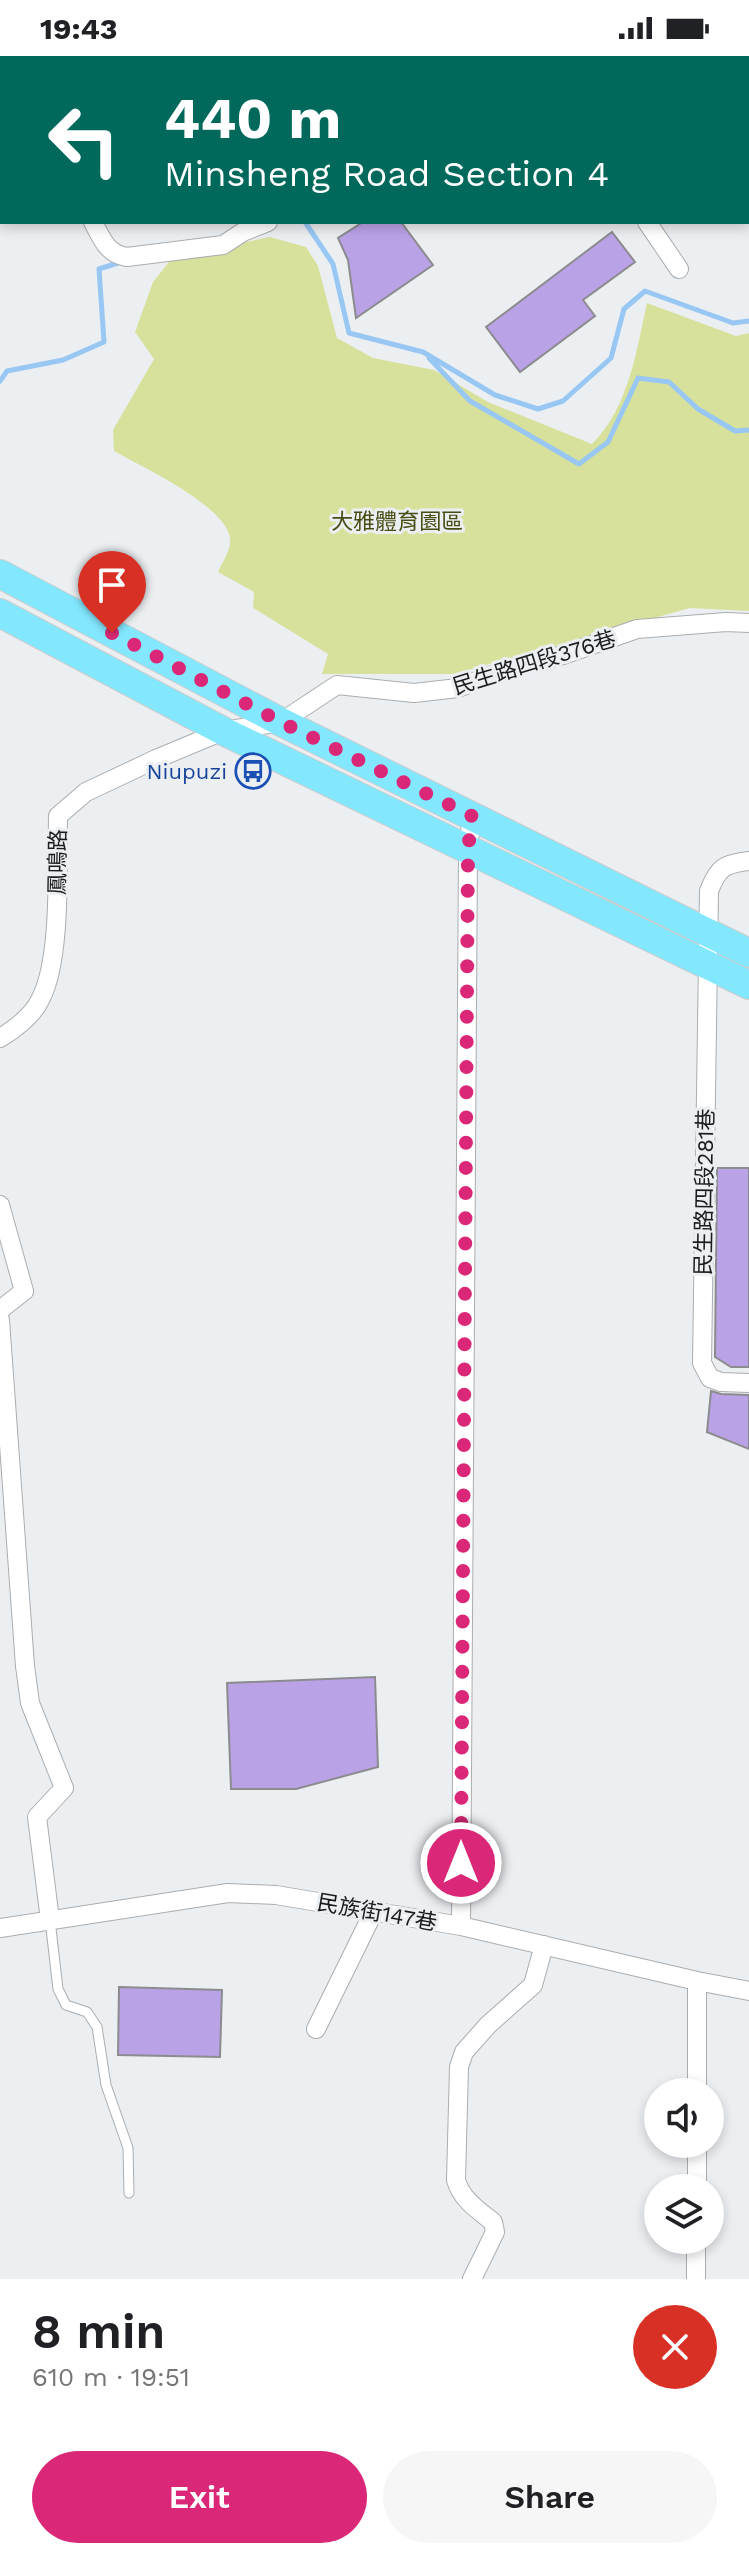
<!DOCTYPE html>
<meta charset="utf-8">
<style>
:root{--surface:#fff;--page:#f6f6f6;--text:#202124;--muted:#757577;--accent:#db2777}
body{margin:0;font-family:"Work Sans","Noto Sans TC",sans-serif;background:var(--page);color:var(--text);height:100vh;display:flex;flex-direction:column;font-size:30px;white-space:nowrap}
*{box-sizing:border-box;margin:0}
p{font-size:26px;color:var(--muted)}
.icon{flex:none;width:44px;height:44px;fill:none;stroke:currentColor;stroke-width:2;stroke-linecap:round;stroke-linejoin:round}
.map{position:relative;height:2223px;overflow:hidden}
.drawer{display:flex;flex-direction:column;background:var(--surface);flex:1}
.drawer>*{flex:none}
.top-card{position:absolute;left:0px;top:0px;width:750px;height:168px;box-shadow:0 4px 12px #0003;background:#00695c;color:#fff;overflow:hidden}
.tools{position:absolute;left:644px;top:2022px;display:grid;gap:16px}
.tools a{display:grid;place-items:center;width:80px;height:80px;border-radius:50%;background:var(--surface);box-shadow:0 4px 12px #0003;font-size:40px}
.pin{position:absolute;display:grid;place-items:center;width:68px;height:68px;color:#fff;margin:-82px -34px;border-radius:50% 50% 50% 0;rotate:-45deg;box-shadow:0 0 8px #0007}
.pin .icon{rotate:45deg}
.me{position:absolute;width:88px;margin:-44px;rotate:0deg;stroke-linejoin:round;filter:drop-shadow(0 0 6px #0008)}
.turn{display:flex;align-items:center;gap:28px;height:168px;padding:0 32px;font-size:36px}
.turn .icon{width:104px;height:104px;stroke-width:2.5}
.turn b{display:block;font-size:56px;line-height:68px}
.round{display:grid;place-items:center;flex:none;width:84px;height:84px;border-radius:42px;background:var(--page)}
.summary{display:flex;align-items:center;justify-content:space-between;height:136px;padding:0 32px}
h1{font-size:48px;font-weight:600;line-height:60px}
.button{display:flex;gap:16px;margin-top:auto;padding:16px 32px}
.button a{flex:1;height:92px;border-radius:48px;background:var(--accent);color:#fff;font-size:32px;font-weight:600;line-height:92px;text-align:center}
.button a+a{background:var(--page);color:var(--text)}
.status{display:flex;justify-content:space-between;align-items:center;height:56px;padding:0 40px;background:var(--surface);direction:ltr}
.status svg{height:22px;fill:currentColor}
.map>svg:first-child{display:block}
.green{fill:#d7e19c}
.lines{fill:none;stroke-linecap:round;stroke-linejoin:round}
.stream{stroke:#98c7f3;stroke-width:5}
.building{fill:#baa2e7;stroke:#8c8b8e;stroke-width:2}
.service-casing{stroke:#aaadaf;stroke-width:11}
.minor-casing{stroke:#aaadaf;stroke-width:20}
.primary-casing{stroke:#cdcdcd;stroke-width:30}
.service{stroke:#fff;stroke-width:9}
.minor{stroke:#fff;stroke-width:18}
.primary{stroke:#83e7fd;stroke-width:28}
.route{stroke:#db2777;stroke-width:14;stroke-dasharray:0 25.2}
.labels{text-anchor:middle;stroke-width:6;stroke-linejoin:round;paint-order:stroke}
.park-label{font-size:22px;fill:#484d14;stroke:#eceff2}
.street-label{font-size:22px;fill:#1b1c1d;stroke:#eceff2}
.transit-label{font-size:22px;fill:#164399;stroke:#eceff2;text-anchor:end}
</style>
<div class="status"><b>19:43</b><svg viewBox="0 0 49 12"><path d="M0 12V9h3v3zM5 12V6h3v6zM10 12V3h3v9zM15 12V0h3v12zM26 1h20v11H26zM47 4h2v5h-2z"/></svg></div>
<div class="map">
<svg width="749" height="2223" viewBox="0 0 749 2223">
<rect width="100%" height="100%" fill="#eceff2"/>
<path class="green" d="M270,181l36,10 12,19 19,72 36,20 61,12 54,32 104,42c37,-37 44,-92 55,-141l89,33 13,-3v278l-59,-3 -236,66h-132l6,-20 -75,-46 1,-16 -36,-20c4,-10 14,-23 12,-34 -5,-33 -88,-71 -116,-87l-1,-21 41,-71 -19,-27 18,-50 20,-25z"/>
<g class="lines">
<path class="stream" d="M305,166l28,42 16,69 74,19 72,43 43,14 25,-8 48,-43 13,-49 21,-18 88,32 16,-2
M429,302l41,43 109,63 29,-22 30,-64 31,4 29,27 37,22 14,-1
M0,325l7,-10 56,-11 41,-18 -5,-73 22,-7"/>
</g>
<path class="building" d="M363,166h38l32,43 -77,53 -8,-58 -10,-22z
M612,176l23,30 -52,38 12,16 -75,56 -34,-45z
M717,1112h32v199h-18l-16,-10z
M711,1335l10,3 28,1v54l-42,-17z
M375,1621l3,90 -82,22h-65l-4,-106z
M119,1931l103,3 -2,67 -102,-2z"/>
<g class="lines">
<defs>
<path id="service" d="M50,1864l8,69 8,16 21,7 10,15 9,58 22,63 1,45"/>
<path id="minor" d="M534,0l1,2
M0,28l2,3
M93,166c9,17 14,32 34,35l96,-12 20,-13 25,-10
M647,166l32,47
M749,805c-26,3 -31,7 -40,30l-7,472 8,15 11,4 28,1
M0,982c14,-8 33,-23 40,-38 22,-40 17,-136 18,-184l28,-24 70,-33 67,-28 58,-9 56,-37 77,8 44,-5 53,-20 52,-13 74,-26 89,-7 23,1
M0,1149l24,86 -24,19
M0,1264l25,346 5,37 34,85 -27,29 13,103
M461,1870l7,-1076 4,-34
M0,1872l228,-35 48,2 185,31 236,55 52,10
M316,1973l58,-118
M697,2036v-111
M697,2132v-44
M472,2223l23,-47 -2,-10c-15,-12 -32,-23 -37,-42l3,-113 5,-15 24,-27 45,-40 11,-40
M696,2223v-39"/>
<path id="primary" d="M0,518l281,148 468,231
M0,557l223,118 526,254"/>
</defs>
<use href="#service" class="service-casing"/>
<use href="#minor" class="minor-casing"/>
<use href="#primary" class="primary-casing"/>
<use href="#service" class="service"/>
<use href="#minor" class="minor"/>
<use href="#primary" class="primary"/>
</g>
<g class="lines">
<path class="route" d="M112,577l169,89 191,94 -4,34 -7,1013"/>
</g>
<defs>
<symbol id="bus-ring" viewBox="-11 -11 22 22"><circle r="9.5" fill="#eceff2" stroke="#1a4fb4" stroke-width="1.5"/><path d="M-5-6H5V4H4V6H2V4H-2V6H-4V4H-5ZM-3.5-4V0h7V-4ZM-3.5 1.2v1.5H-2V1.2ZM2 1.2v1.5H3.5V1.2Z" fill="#1a4fb4"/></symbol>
</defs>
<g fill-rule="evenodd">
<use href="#bus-ring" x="233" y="695" width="40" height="40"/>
</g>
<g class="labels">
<g class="park-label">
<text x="397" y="473">大雅體育園區</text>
</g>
<g class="street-label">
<text transform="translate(534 606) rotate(-17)" y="8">民生路四段376巷</text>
<text transform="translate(57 806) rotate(-89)" y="8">鳳鳴路</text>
<text transform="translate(704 1136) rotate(-89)" y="8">民生路四段281巷</text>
<text transform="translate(377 1856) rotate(10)" y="8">民族街147巷</text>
</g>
<g class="transit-label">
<text x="227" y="723">Niupuzi</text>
</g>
</g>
</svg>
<div class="tools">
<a><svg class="icon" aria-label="sound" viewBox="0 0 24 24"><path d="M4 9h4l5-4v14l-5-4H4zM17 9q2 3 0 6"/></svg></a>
<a><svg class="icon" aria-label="layers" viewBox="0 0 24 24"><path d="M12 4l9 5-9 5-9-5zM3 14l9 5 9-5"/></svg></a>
</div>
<div class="pin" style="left:112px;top:577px;background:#d93025"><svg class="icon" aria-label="arrive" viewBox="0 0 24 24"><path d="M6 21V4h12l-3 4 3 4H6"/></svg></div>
<svg class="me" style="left:461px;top:1807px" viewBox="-20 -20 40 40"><circle r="17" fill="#db2777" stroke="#fff" stroke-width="3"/><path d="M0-11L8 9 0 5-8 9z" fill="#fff"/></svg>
<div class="top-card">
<div class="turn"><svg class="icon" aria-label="left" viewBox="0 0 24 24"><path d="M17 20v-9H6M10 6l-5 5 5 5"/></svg><div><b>440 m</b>Minsheng Road Section 4</div></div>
</div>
</div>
<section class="drawer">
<div class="summary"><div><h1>8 min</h1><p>610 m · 19:51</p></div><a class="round" style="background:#d93025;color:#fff"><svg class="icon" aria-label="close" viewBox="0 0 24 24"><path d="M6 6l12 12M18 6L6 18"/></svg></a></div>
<div class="button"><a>Exit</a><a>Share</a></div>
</section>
